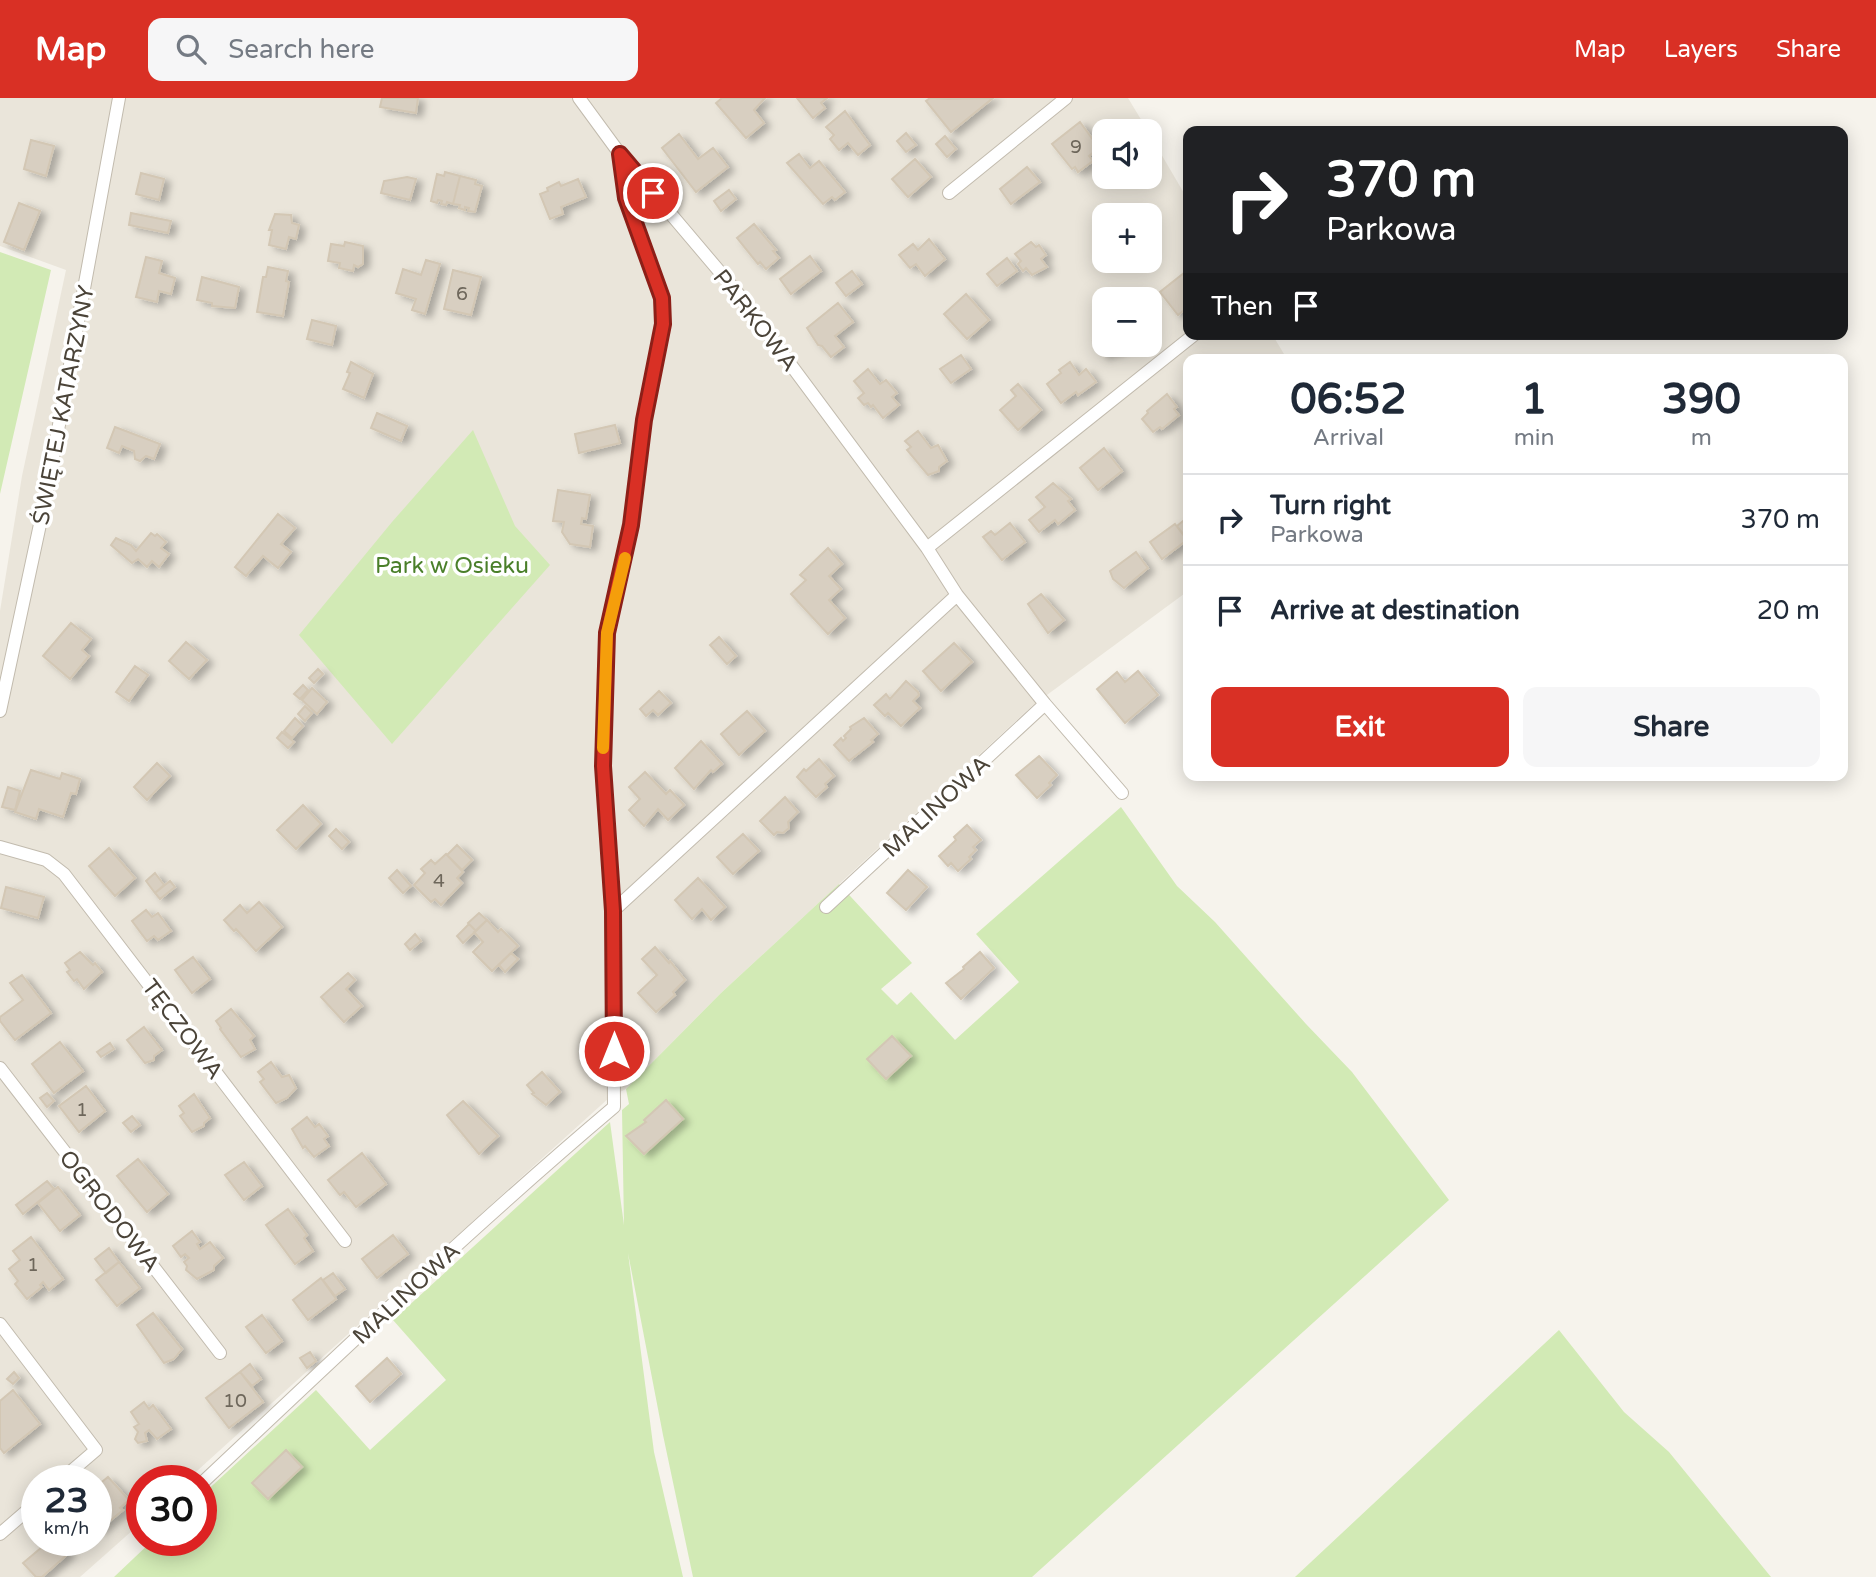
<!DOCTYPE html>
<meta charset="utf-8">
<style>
:root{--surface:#fff;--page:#f6f6f7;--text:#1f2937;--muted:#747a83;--line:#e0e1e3;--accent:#d93025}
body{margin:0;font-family:"Varela Round",sans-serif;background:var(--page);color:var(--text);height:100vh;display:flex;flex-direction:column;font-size:26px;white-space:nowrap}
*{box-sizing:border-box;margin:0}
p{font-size:23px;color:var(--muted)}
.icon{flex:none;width:38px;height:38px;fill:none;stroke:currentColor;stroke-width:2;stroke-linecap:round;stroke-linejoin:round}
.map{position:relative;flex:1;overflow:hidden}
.panel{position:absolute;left:1183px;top:256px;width:665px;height:427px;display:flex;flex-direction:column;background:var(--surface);border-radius:14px;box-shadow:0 4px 18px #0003}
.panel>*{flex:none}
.hud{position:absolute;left:1183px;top:28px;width:665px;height:214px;border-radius:14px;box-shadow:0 4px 18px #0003;background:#202124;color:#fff;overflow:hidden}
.tools{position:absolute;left:1092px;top:21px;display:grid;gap:14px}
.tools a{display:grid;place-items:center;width:70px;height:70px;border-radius:14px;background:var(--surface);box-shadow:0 4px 18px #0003;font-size:35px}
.speed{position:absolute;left:21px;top:1367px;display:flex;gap:14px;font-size:35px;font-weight:700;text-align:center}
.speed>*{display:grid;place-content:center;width:91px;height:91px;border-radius:50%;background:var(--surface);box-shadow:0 4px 18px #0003;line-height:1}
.speed small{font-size:18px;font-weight:400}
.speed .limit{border:10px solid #d22;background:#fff;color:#111}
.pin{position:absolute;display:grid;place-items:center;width:60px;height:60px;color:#fff;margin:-30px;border:4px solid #fff;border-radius:50%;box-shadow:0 2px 7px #0007}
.me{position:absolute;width:77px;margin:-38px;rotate:0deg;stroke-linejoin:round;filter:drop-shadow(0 0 5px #0008)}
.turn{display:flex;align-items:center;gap:24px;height:147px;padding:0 28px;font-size:32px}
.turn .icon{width:91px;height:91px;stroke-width:2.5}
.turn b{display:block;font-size:49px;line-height:60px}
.then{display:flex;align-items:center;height:66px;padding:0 28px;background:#0003;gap:14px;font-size:26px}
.eta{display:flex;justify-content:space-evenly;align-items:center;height:119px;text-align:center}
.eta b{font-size:42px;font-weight:700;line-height:49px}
.action{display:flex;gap:14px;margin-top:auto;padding:14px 28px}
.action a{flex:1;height:80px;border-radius:14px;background:var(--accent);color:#fff;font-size:28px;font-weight:700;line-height:80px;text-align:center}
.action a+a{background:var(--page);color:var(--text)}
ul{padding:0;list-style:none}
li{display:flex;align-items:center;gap:21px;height:91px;padding:0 28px;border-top:2px solid var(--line)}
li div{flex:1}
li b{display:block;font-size:26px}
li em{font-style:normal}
header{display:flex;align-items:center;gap:42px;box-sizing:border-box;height:98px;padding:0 35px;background:var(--accent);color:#fff}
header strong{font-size:33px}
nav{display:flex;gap:38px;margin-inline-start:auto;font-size:24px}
.search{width:490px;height:63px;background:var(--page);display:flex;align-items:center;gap:18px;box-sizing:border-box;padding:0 24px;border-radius:14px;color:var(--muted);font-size:26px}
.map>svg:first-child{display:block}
.residential{fill:#eae5da;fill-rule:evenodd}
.green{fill:#d2eab5}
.building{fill:#d8cfc1;stroke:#d3c7b4;stroke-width:2;filter:url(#shadow)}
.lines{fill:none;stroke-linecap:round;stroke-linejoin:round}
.street-casing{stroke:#c2bbae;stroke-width:14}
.street{stroke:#fff;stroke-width:12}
.route-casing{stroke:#8d1f18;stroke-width:18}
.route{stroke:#d93025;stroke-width:12}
.slow{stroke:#f59e0b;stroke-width:12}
.labels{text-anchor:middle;stroke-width:7;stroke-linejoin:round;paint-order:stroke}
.number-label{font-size:19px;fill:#6e675b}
.street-label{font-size:23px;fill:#4b4439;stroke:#fff}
.park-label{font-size:23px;fill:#4a7f2a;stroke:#fff}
</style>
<header>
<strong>Map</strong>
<div class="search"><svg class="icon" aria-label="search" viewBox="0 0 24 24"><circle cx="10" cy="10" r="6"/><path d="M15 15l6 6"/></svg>Search here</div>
<nav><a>Map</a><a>Layers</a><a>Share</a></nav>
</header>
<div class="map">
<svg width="1876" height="1479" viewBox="0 0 1876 1479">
<defs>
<filter id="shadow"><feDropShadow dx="6" dy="3.5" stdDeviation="3.5" flood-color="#0004"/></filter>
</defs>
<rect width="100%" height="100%" fill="#f6f3ec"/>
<path class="residential" d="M0,0h1128l20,33h-44v46h46v-42l38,65v134h84l15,25h-99v232l-156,115 -311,287 -95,96 -16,8 -423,383h-45v42l-62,55h-80v-966l22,-135 44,-206 -66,-24zM1104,117h46v46h-46zM1104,201h46v46h-46zM37,1382h59v60h-59z"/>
<path class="green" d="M0,154l51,18 -51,224z
M473,332l42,96 35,39 -158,179 -93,-109 93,-113z
M1121,709l56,79 38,36 91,102 46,48 97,128 -417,377h-339l-30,-142 -35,-182 26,199 29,125h-569l39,-37h48v-44l115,-106 54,60 76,-70 -53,-60 217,-198 14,103 -2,-115 7,-6 -3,-15 95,-96 118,-109 73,79 -31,26 16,16 14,-13 44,48 64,-58 -43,-48z
M1559,1232l65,82 45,40 102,125h-476z"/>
<path class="building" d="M382,0h36l-2,15 -36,-6z
M722,0h43l-11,12 10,13 -18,15 -30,-35z
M797,0h30l-6,5 4,5 -12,10z
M930,0l18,1 45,-1 -42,34 -25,-31z
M845,13l25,34 -12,10 -10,-12 -9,7 -9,-11 4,-4 -8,-8z
M1080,24l19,26 -10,8 4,5 -15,11 -3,-5 -3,2 -20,-25z
M906,35l10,12 -10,7 -9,-11z
M679,36l19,25 15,-11 15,19 -32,25 -34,-44z
M945,38l11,13 -9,8 -11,-13z
M31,42l23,6 -8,30 -22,-7z
M799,56l11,14 9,-7 26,31 -10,8 -3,-3 -9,7 -36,-41z
M915,61l16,18 -23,20 -16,-18z
M1027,69l13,15 -29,22 -11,-15z
M445,74l15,4 -7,28 -6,-2 -1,3 -5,-1 1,-3 -4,-1 -1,3 -6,-2 6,-27 7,2z
M141,75l23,6 -5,21 -23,-6z
M460,78l16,4 -1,4 7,2 -7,26 -7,-1 1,-3 -4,-1v3l-6,-2 1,-3 -7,-1z
M407,79l9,2 -6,21 -29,-7 3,-12z
M578,81l8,18 -25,10 2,7 -13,5 -10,-25 8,-3 -1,-3 12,-6 2,4z
M729,92l7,9 -15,12 -7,-10z
M19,105l21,8 -16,39 -20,-8z
M131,115l40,8 -3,12 -39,-8z
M275,116l16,1 1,8 7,2 -3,14 -7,-2 -3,12 -17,-4 3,-15h-3z
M754,126l22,26 -3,1 6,7 -13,11 -6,-7 -2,2 -21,-26z
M929,141l16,20 -20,17 -9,-12 -6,4 -11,-13 14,-11 5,6z
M345,144l18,4v18l-5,3 -4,-2 -1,6 -14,-3 1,-5 -12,-2 3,-17 13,2z
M1031,144l5,5 3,-2 7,10 -5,4 6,8 -15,8 -6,-7 -3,3 -5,-7 3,-3 -6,-7z
M810,158l11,15 -30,23 -11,-15z
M146,159l16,4 -3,12 16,5 -4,16 -12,-3 -2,11 -21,-5z
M1007,160l10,13 -20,15 -10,-12z
M426,162l14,4 -15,50 -13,-4 4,-11 -20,-6 7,-24 18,6z
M268,169l20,4 -2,10 3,1 -6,34 -26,-4 6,-35h3z
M453,172l28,7 -10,38 -27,-6z
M852,173l10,13 -16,12 -10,-13z
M1184,175l4,5v29l-10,8 -18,-23z
M202,179l37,10 -4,21 -23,-2v-3l-15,-3z
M966,196l23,26 -22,19 -23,-25z
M838,205l15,19 -18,14 9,11 -13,10 -9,-11 -4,-1 -11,-17z
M312,222l24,6 -4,19 -25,-6z
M1104,227v20h22l-13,8 -2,-3 -7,6 -11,-15 7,-6 -4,-4z
M961,257l10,14 -20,14 -11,-14z
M351,264l22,12 -9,24 -21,-9 7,-16 -3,-1z
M1070,264l9,13 7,-6 10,13 -18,13 -2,-3 -15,11 -14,-19 14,-11 -2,-3z
M868,271l12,15 6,-4 11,13 -5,4 7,8 -16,13 -10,-13 -2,2 -3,-4 -4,2 -6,-7 6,-5 -10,-12z
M1018,286l23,26 -23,20 -18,-20 16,-14 -5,-6z
M1167,296l10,13 -3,2 5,6 -17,14 -2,-2 -7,5 -11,-13 6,-6 -1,-2z
M377,315l30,13 -6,15 -30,-13z
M615,327l5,18 -41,10 -4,-19z
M115,329l45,17 -6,15 -8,-3 -6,5 -5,-2 -1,-8 -12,-5 -3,7 -12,-5z
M918,333l13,17 7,-3 9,16 -8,6v4l-11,4 -21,-25 4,-3 -6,-6z
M1104,350l18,23 -24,19 -18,-22z
M1053,385l18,16 -3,2 7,9 -17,14 -3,-4 -16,12 -10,-12 16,-13 -9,-10z
M558,392l32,5 -4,24 -4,-1 -1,6 12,2 -3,21 -20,-3 -8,-12 2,-10 -11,-1z
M278,416l17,14 -14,16 10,8 -13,16 -15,-12 -17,20 -11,-9z
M1188,419v23l-11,-14z
M1010,425l15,19 -23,18 -19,-23 8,-6 4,4z
M1175,426l12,16 -25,19 -12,-17z
M151,435l4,3 2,-2 9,8 -5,6 8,6 -10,13 -7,-6 -5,6 -9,-8 -6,4 -21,-18 5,-7 15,7 5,6z
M828,450l14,16 -13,12 12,13 -12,11 16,18 -17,16 -37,-40 15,-14 -6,-5z
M1136,454l12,16 -24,20 -11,-9 -3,-8z
M1041,496l23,26 -16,13 -20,-29z
M71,525l20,16 -9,11 7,6 -19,23 -27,-23z
M719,539l17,19 -9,8 -17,-19z
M186,544l21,18 -18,19 -20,-18z
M954,545l18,19 -31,29 -18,-20z
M135,568l13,9 -19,26 -13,-9z
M318,571l5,5 -9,9 -5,-5z
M1138,573l20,24 -33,28 -28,-34 20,-17 8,10z
M906,583l12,11 1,3 -6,6 7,7 -19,18 -13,-13 -3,3 -11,-11 12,-11 4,5z
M303,587l5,5 -8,9 -6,-5z
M312,590l15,14 -10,12 -15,-14z
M659,593l12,12 -13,12 -5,-5 -7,6 -6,-7z
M305,608l7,7 -7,8 -7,-7z
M747,613l18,20 -26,24 -18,-21z
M295,620l8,8 -11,12 -8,-7z
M864,620l14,16 -7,6 2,2 -24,19 -15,-16 7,-7 2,3 3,-3 -2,-2 7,-7 -1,-2z
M282,634l12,10 -6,6 -11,-10z
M701,643l21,23 -9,8 -2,-2 -17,19 -19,-21z
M1039,658l18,19 -8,8 2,2 -14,13 -21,-23z
M819,661l15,17 -9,8 2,3 -11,10 -19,-20 7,-8 2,2z
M157,665l13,13 -23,24 -13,-13z
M31,672l29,9 2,-6 18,6 -4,15 -5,-1 -8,24 -24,-8 -3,10 -21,-7z
M645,674l21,22 4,-4 14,15 -16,15 -10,-11 -14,17 -15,-16 11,-11 -11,-12z
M8,689l12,4 -5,19 -13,-3z
M785,699l13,15 -10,10 1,6 -6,5 -6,-1 -3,3 -14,-14z
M303,707l18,19 -25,25 -19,-19z
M967,727l14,15 -8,7 3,3 -7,7 2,2 -13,12 -7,-8 -3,3 -9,-10 17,-16 -2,-3z
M336,731l13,13 -7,7 -13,-13z
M743,736l16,17 -26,23 -16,-17z
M457,747l15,15 -10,10 -15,-15z
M109,750l26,30 -20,18 -26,-30z
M446,756l17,18 -6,6 5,5 -21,22 -6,-6 -4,3 -17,-17 11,-12 -4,-4 10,-9 4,4z
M397,772l14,16 -8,7 -14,-15z
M908,772l19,17 -21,23 -19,-17z
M155,775l9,12 -9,8 -9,-12z
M698,780l27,29 -14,13 -9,-11 -10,10 -17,-19z
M170,783l5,6 -15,12 -5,-6z
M6,789l38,10 -6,21 -37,-10z
M259,804l23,25 -26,24 -20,-22 -2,2 -10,-11 16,-15 7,8z
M146,812l6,7 6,-4 13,18 -13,9 -4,-4 -7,5 -15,-20z
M479,815l8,7 -11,11 -8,-8z
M487,822l11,12 3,-3 17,17 -26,25 -19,-19 10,-10 -9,-10z
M469,826l7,7 -13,12 -6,-7z
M415,836l6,7 -11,9 -5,-6z
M655,849l14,16 1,-2 15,19 -12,12 2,3 -19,17 -18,-19 19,-18 -15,-16z
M80,854l13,13 2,-2 7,9 -18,17 -7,-10 -3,2 -7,-9 3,-2 -5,-7z
M980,854l14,16 -33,31 -15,-16 18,-14 -1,-2z
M511,855l7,6 -13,13 -6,-7z
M193,859l17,22 -18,14 -17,-23z
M348,875l7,7 -9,9 16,17 -18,16 -23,-25z
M22,877l29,38 -36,27 -15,-19v-4l23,-17 -13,-17z
M231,911l23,27 -4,4 5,9 -14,8 -21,-28 1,-1 -5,-7z
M144,929l18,23 -8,6v4l-9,3 -18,-23z
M892,938l19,20 -25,23 -19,-20z
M60,944l23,29 -29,22 -22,-29z
M110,945l4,6 -13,8 -4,-5z
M271,964l11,15 7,-2 7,13 -9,10 -11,5 -16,-21 4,-3 -6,-7z
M542,974l18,20 -14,13 -14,-11 2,-1 -7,-8z
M86,988l19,25 -26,21 -20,-26z
M47,995l7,8 -7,6 -7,-9z
M194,996l16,24 -6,5v3l-12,6 -12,-16 4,-3 -5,-7z
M666,1002l17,19 -39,35 -18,-18 20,-14 -2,-2z
M463,1003l35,35 -19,18 -32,-39z
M132,1018l8,9 -9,7 -8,-9z
M307,1019l8,10 4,-3 9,12 -4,3 5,7 -15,11 -9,-11 -2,2 -11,-19z
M362,1055l24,31 -30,23 -12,-15 -4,3 -12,-15z
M138,1061l30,35 -21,18 -30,-36z
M244,1064l18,24 -18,14 -19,-25z
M47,1083l7,8 -31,25 -7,-9z
M58,1089l22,28 -20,16 -22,-28z
M288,1111l19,26 -3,3 9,13 -18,13 -29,-39z
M192,1133l8,11 -3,2 3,5 10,-7 13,16 -9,8v4l-17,9 -11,-9 1,-4 -3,-4 5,-4 -4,-4 -4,3 -8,-11z
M393,1137l15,19 -31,24 -15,-19z
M31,1139l32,42 -14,11 -6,-8 -3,3 2,2 -15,12 -12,-15 3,-3 -9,-12 11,-9 -7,-9z
M109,1150l10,14 -13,11 -11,-14z
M119,1164l21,26 -23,18 -21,-26z
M333,1175l12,16 -10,7 -12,-16z
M321,1180l15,21 -28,21 -15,-20z
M153,1215l29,36 -8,10 -10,4 -27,-38z
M262,1217l20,26 -16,12 -20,-26z
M310,1254l6,9 -9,7 -7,-10z
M387,1260l14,16 -31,28 -14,-16z
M250,1266l11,15 -9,7 -12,-14z
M14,1274l5,6 -6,6 -6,-5z
M240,1274l23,30 -34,26 -23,-30z
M13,1292l27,34 -36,29 -4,-5v-47z
M144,1304l5,7 4,-4 18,24 -14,10 -8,-9 -4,3 2,8 -9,2 -3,-4 3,-7 -4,-5 5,-3 -8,-12z
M286,1352l16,17 -34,32 -16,-16z
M108,1379l21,23 -9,8 3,2 -24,20 -3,-3v-40z
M37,1442h21l11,13 -27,24h-6l-13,-14 19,-16z"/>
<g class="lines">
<defs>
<path id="street" d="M579,0l41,56 116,137 191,257 30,47 88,109 77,89
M949,95l117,-95
M927,450l268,-214
M0,613l45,-210 74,-403
M0,749l46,13 18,14 281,367
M826,809l219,-203
M613,813l344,-316
M0,970l220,285
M0,1226l96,126 -35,30
M201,1386c136,-128 271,-257 413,-377l-1,-196 -10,-145 3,-133 25,-108 13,-105 19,-97 -1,-25 -36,-100 -6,-44
M0,1436l37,-32"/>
</defs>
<use href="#street" class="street-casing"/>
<use href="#street" class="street"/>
</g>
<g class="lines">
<defs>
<path id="route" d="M614,953l-1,-140 -10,-145 4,-133 24,-108 13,-105 19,-96 -1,-26 -36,-100 -6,-44 33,39"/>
</defs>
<use href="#route" class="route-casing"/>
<use href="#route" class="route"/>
<path class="slow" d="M603,650l4,-115 18,-75"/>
</g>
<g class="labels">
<g class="number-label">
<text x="1076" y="55">9</text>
<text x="462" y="202">6</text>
<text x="439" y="789">4</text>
<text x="82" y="1018">1</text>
<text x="33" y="1173">1</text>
<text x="235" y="1309">10</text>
</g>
<g class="street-label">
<text transform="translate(756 222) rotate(52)" y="8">PARKOWA</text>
<text transform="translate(63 307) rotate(-79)" y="8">ŚWIĘTEJ KATARZYNY</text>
<text transform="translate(936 708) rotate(-43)" y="8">MALINOWA</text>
<text transform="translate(183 931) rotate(53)" y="8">TĘCZOWA</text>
<text transform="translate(110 1113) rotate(52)" y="8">OGRODOWA</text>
<text transform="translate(406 1195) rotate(-43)" y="8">MALINOWA</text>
</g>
<g class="park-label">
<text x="452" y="475">Park w Osieku</text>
</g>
</g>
</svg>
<div class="tools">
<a><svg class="icon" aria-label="sound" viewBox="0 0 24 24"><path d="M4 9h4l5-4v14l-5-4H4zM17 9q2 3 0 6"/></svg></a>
<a>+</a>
<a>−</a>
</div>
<div class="speed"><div>23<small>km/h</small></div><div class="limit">30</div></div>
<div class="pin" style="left:653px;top:95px;background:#d93025"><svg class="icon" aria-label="arrive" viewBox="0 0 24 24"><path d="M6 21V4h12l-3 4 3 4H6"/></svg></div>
<svg class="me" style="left:614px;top:953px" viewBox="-20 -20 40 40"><circle r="17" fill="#d93025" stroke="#fff" stroke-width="3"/><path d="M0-11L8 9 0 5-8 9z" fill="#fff"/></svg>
<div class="hud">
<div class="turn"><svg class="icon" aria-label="right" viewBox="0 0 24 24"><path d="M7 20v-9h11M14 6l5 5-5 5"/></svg><div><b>370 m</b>Parkowa</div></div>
<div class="then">Then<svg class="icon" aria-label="arrive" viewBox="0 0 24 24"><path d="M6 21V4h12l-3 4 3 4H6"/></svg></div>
</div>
<section class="panel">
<div class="eta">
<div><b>06:52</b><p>Arrival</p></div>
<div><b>1</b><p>min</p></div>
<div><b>390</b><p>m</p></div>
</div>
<ul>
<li><svg class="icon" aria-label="right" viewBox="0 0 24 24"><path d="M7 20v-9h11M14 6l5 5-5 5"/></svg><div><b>Turn right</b><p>Parkowa</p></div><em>370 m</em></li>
<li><svg class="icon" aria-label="arrive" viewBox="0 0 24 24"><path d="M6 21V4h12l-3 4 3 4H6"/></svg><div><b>Arrive at destination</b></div><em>20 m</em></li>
</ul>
<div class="action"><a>Exit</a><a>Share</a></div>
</section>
</div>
